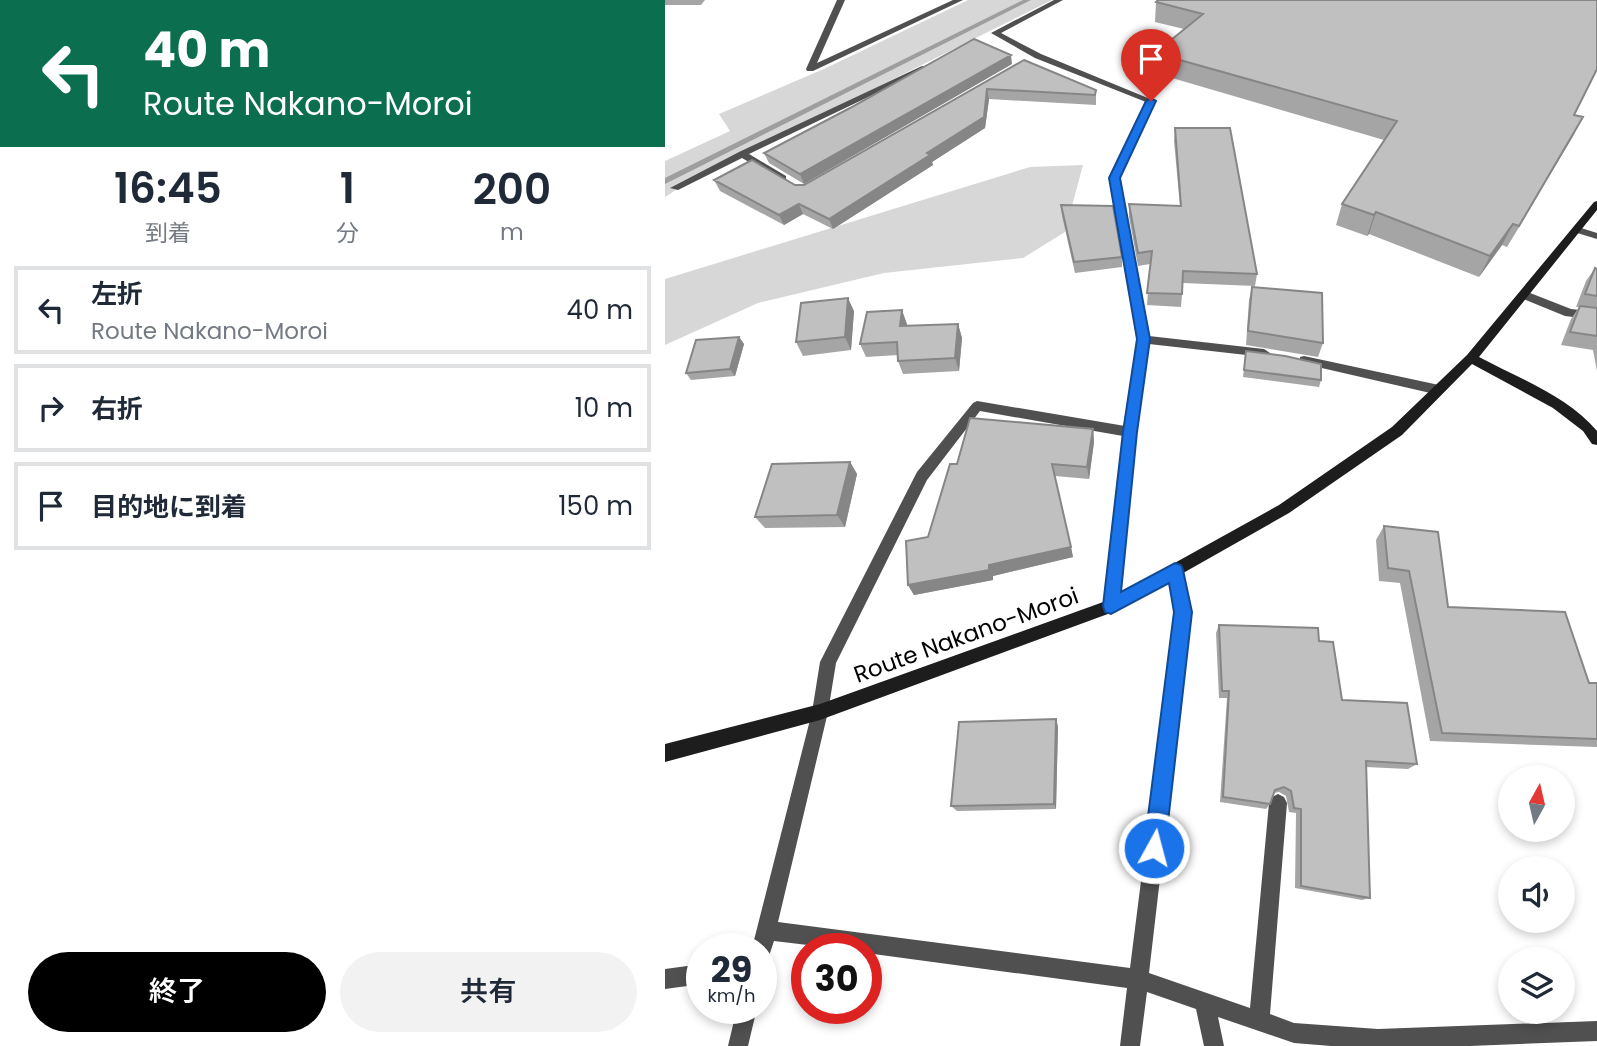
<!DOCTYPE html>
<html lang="ja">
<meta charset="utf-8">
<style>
:root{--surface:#fff;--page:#f2f2f3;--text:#1f2937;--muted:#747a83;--line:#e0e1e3;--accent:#000}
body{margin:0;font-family:Poppins,"Noto Sans JP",sans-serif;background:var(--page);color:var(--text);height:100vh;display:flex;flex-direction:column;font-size:26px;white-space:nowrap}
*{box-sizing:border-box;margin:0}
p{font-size:23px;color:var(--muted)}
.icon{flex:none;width:38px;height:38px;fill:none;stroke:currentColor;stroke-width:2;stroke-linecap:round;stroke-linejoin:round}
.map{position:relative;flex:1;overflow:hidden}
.details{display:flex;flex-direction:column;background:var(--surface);width:665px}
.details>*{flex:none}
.guide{background:#0b6e4f;color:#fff;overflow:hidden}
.needle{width:46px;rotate:8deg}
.buttons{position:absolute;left:833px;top:765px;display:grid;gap:14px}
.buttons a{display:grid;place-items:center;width:77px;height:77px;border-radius:50%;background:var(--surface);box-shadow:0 4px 10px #0003;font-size:35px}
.speed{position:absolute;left:21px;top:933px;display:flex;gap:14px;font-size:35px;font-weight:700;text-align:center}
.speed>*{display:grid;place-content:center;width:91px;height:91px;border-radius:50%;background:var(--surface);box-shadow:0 4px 10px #0003;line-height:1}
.speed small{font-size:18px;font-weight:400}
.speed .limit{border:10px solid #d22;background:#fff;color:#111}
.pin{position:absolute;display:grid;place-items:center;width:60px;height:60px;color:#fff;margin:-72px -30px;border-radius:50% 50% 50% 0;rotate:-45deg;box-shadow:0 0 7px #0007}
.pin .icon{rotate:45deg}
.me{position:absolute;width:77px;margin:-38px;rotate:7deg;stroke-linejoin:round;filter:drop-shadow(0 0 5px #0008)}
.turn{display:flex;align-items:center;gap:24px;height:147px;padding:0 28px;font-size:32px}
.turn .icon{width:91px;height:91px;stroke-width:2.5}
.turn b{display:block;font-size:49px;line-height:60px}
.eta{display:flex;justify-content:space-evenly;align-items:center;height:119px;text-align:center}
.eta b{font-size:42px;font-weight:600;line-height:49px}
.button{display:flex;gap:14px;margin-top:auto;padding:14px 28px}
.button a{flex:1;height:80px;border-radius:42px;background:var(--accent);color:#fff;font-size:28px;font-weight:600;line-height:80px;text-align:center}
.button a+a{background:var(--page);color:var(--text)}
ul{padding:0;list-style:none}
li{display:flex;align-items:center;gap:21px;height:88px;margin:0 14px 10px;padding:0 14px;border:4px solid var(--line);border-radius:0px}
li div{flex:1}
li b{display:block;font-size:26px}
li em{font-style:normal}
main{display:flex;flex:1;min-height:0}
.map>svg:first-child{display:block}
.green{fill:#d7d7d7}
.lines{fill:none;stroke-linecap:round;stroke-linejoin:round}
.stream{fill:#9e9e9e;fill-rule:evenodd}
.street{fill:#505050;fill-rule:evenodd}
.secondary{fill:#1d1d1d;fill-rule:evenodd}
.wall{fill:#a5a5a5}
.shaded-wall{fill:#868686}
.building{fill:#c0c0c0;stroke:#868686;stroke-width:2}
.route{fill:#1a73e8;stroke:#114b97;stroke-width:2}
.labels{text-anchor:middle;stroke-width:7;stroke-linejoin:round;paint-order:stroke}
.street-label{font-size:23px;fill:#000;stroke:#fff}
</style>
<main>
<section class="details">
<div class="guide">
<div class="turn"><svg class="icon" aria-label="left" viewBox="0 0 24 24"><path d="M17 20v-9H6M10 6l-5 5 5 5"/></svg><div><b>40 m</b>Route Nakano-Moroi</div></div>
</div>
<div class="eta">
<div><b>16:45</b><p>到着</p></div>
<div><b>1</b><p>分</p></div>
<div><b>200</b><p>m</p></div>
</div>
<ul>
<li><svg class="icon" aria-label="left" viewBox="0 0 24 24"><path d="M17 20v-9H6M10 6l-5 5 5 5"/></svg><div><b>左折</b><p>Route Nakano-Moroi</p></div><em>40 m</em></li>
<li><svg class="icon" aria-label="right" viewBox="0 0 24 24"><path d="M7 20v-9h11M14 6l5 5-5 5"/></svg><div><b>右折</b></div><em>10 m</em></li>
<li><svg class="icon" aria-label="arrive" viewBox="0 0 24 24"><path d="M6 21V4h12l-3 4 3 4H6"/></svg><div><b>目的地に到着</b></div><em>150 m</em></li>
</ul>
<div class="button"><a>終了</a><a>共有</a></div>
</section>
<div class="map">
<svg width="932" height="1046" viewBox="0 0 932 1046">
<rect width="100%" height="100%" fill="#fff"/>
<path class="green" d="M303,0h84l-359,179 -28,18v-36l65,-30 -11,-17 107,-46z
M418,165l-18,67 -42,26 -139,15 -126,30 -93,42v-66l365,-112z"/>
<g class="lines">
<path class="stream" d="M358,0h8l-366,184v-6z"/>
<path class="street" d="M172,0h8l-28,63 136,-63h10l-150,71h-6l-1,-2z
M389,0h9l-62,33 40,21 114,47 -36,77 30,158 115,13 6,4 -6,4 -115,-13 -13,88 -17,174 -3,5 -5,2 -5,-2 -3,-5 20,-170 -143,-25 -53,69 -91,183 -8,49 -50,210 352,46 45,-356 -7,-41 2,-5 5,-1 5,1 2,5 9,41 -42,361 101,35 19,-205 3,-6 6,-3 6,3 3,6 -17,211 24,9 84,6 219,-8v20l-127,5h-139l-37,-3 -76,-26 6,29h-20l-8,-37 -49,-17 -7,54h-20l7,-58 -261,-35v-5h-33l-59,-7 -6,18 -7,3v-14h-9l60,-236 8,-50 97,-190 56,-69 4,-2 148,25 13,-87 -29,-161 37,-76 -111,-44 -44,-25z
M257,66l7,2 -180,86 37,22v4h-6l-38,-22 -64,32 -8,-2 69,-36z
M913,227l19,6v6l-23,-7 -1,-2z
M860,291l46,18 26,3v8l-32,-4 -44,-18 -2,-3z
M639,356l135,29 6,5 -6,5 -139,-32v-6z
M37,964v20l-37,5v-20z
M72,1008h20l-9,38h-20z"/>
<path class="secondary" d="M932,201v9l-118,147c39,21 89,39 118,74v14l-5,-1 -9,-13 -30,-23 -81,-44 -70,71 -113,78 -173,98 -296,109 -155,42v-18l155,-40 286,-103 173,-96 113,-78 75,-72 127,-153z"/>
</g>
<path class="wall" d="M0,0h40l-4,5h-36z
M493,0l416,115 9,2 -76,130 -5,-2 -23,32 -110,-43 -2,2 -31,-11 6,-21 42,-64 -229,-67v-20l29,-24 -29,-7 1,-20z
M359,60l72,30v15l-107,-6 -4,29 -53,34 1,3 -100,64 -30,-15 -19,11 -64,-34 -6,-11 90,5z
M347,64l-208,120 -35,-21 -5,-10z
M510,128l82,146 -2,12 -72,-3 -2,24 -34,-2 3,-41 -12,2 -9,-49v-13l51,2 -6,-65z
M396,205l61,52v10l-47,6 -13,-57z
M930,268l2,1v102l-4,-21 -32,-5 10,-26 8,-12h-3l10,-26z
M587,287l71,56 -5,14 -72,-12 3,-45z
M189,311l-3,39 -48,6 -7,-14z
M242,324v2l51,-2 4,14 -3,33 -56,3 -5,-13v-6l-32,2 -6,-13z
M74,337l5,7 -9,32 -44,4 -5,-7z
M581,351l75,29 -2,7 -76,-10z
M428,429l1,13 -5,37 -34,-3 18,81 -80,19v4l-79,15 -6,-10 49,-121z
M185,462l7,12 -12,53 -80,1 -10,-11z
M719,526l64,81 141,76h8v64l-167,-6 -30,-158 -21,-2 -3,-41z
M554,625l100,16 23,59 75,64 -9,5 -42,-2 4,131 -8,2 -67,-12 1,-75 -7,-1 -3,-16 -7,-4 -5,1 -4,11 -4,5 -46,-7 7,-104h-8l-3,-65z
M393,726l-2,83 -99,2 -6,-5z"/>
<path class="shaded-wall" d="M346,55l1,9 -208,120 -4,-10z
M322,89l2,10 -4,29 -53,34 1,3 -100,64 -4,-10 98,-66z
M918,117l-11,21 -65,109 12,-21z
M134,204l4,10 -19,11 -5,-10z
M711,212l-7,22 -2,2 7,-21z
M848,224l-11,21 -23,32 11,-21z
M183,298l6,13 -3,39 -6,-13z
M237,310l5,14 -2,16 -5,-14z
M293,324l4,14 -3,33 -4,-13z
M74,337l5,7 -9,32 -5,-7z
M428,429l1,13 -5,37 -2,-12z
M185,462l7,12 -12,53 -8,-12z
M406,547l2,10 -80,19v4l-79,15 -6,-10 81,-20z
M391,719l2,7 -2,83 -2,-5z"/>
<path class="building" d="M493,0h439v69l-23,46 9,2 -64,109 -6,-2 -23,32 -114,-44 -2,3 -32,-11 55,-83 -242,-68 48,-39 -47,-12z
M309,39l37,16 -211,119 -36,-21 86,-45z
M359,60l72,30 -1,5 -108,-6 -3,28 -57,36 3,2 -101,64 -30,-15 -20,11 -65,-35 38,-20 43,25h9z
M510,128h55l27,146 -74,-3 -1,23 -35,-1 5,-42 -14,2 -9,-49 52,2z
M396,205l52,1 9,51 -48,5z
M930,268l2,1v27l-12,-2z
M587,287l70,6 1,50 -75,-12z
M183,298l-3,39 -49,5 5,-39z
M915,306l17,2v28l-27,-4z
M237,310l-2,16 58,-2 -3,34 -57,3 -1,-19 -37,2 7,-32z
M74,337l-9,32 -44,4 10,-33z
M581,351l39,5 36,8v16l-77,-10z
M305,418l123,11 -6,38 -35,-3 19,83 -82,18v5l-81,15 -2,-44 22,-4 22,-73h7z
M185,462l-13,53 -82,2 17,-53z
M719,526l54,6 10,75 117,5 24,71h8v56l-155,-6 -33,-162 -21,-3z
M554,625l99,3 1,13 14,1 9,58 65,3 10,61 -51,-3 4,137 -69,-12v-77l-7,-1 -3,-17 -7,-4 -9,3 -5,14 -47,-7 6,-106h-7z
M391,719l-2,85 -103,2 8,-84z"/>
<path class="route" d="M486,98l5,3 -36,77 30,161 -13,93 -16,160 54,-29 6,2 2,5 9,42 -27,236 -3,7 -8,3 -7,-3 -3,-7 30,-236 -5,-29 -58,31 -6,-2 -2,-6 20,-174 14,-93 -28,-161 37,-77z"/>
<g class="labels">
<g class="street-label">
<text transform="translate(301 635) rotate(-20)" y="8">Route Nakano-Moroi</text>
</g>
</g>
</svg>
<div class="buttons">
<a><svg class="needle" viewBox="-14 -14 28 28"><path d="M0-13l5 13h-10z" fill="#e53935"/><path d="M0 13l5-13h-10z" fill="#747a83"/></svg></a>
<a><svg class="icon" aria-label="sound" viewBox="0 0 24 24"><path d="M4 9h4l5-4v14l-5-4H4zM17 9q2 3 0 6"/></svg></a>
<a><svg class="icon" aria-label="layers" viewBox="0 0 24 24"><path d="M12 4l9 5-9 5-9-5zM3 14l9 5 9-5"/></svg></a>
</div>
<div class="speed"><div>29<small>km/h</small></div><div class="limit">30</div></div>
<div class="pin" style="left:486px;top:101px;background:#d93025"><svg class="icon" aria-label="arrive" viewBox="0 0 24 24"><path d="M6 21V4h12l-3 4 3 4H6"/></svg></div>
<svg class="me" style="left:489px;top:848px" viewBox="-20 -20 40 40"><circle r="17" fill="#1a73e8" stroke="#fff" stroke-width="3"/><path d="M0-11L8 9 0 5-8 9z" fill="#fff"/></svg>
</div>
</main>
